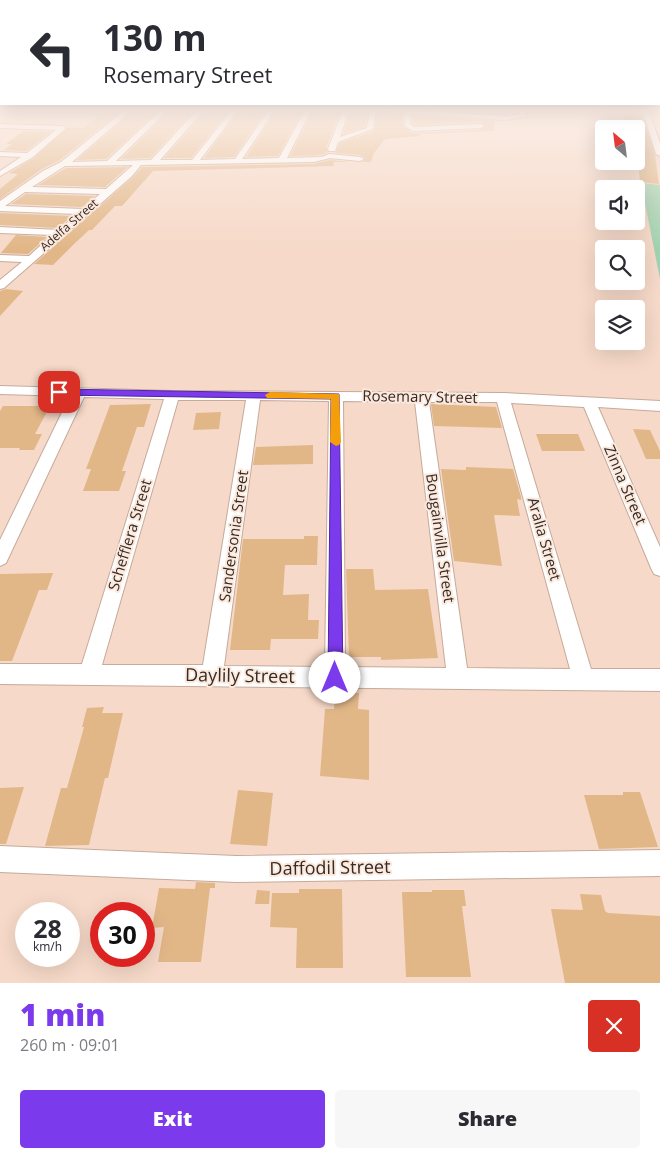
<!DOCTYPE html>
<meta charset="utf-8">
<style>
:root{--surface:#fff;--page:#f7f7f7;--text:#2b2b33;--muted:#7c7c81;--accent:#7c3aed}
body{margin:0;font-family:"Open Sans",sans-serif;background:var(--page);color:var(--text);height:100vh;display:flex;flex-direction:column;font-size:19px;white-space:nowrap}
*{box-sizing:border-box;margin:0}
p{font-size:16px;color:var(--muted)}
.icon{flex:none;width:28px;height:28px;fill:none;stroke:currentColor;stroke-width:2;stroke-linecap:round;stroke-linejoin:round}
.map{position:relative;height:983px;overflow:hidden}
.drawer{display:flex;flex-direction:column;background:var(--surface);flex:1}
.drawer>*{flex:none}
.guide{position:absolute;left:0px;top:0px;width:660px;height:105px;box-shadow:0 5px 20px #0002;background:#fff;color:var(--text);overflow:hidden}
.needle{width:32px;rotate:332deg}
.buttons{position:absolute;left:595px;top:120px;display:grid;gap:10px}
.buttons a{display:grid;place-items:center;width:50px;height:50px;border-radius:5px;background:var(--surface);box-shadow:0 5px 20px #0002;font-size:25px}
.speed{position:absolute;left:15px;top:902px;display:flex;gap:10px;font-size:25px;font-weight:700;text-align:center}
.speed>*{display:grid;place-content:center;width:65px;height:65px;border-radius:50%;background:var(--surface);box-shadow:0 5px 20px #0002;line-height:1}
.speed small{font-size:12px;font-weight:400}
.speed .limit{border:8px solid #d22;background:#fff;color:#111}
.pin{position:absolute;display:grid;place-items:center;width:42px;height:42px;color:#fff;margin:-21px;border-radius:10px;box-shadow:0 2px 8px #0006}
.me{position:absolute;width:55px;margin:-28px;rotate:0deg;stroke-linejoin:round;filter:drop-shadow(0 0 4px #0008)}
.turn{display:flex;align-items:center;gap:18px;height:105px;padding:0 20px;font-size:22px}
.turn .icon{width:65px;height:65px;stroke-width:2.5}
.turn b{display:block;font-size:35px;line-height:42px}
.round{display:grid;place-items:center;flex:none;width:52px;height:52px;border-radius:5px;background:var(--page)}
.head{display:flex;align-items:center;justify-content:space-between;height:85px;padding:0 20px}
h1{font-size:30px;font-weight:800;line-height:38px;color:var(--accent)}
.primary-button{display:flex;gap:10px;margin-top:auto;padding:10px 20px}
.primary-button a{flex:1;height:58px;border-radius:5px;background:var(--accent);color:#fff;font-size:20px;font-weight:800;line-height:58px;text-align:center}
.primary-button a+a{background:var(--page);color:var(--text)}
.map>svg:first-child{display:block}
.green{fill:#a2d3b1}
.building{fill:#e2b788}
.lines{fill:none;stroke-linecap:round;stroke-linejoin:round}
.street-casing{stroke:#c6aa9a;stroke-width:2}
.street{fill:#fff;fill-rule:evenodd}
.route{fill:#7c3aed;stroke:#51269a}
.slow{fill:#f59e0b}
.labels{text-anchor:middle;stroke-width:4;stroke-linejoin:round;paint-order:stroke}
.far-street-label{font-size:12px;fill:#362a24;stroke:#fbe9de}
.street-label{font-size:15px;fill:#362a24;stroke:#fbe9de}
.near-street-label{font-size:18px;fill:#362a24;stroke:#fbe9de}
</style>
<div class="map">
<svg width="660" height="983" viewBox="0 0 660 983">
<rect width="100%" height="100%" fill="#f6d9c8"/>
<path class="green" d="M641,183l19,2v94z"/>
<path class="building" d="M107,110l14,1 -61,49 -18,9 -42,30v-10l18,-15 -9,-1 25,-15 34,-31 15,1z
M145,110l13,1 -52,48 -29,1 56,-49z
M170,110l23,2 -43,46 -29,1z
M220,110h10l-39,48h-27l41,-46h14z
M240,110h27l-33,47 -30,1z
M277,110h26l-25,46 -32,1z
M313,110h28l-15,38 2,4 -6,3 -32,1z
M351,110l17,1 -3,16 -22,7z
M378,111l24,4 1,11 10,7 68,-3 5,-5 -5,-3 -66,3 -3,-9 82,5v10l-74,3v2l-35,3 -11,14 -3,9h-8l3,-4 -6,-3 -25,-2 5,-10 34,-12z
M623,114l19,1 13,40 4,29 -19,-2 -2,-19h-2v-34l-9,-1z
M23,131l28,1 -25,19 -22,-1 8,-6h-6z
M330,160l20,2h-17l1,4 -181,5 -31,35h-7l-23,24h-3l-15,14 -21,21 -19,-1 99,-87 9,-10 172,-3z
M128,167l-23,20 -67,-2 28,-17z
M26,194l69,2 -13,11 -71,-3z
M0,213l72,3 -14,12 -58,-3z
M16,235l31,2 -19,17 -27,-1z
M6,289l17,2 -23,25v-25z
M151,404l-7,23h-7l-15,44h4l-7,20h-36l8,-22h-5l24,-64z
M431,404l65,3 6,21 -68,-2z
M3,406h36l-1,2h11l-14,26h7l-8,16h-15l1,-2h-20v-37z
M221,412l-2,17 -26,1 3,-17z
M633,429l17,1 10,21v8h-14z
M536,434h42l7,17h-43z
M313,445v19l-60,1 3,-18z
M466,467l47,2 8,28v3l-4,-1 3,17 -26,-1 8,51 -48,-5 -13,-92 25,1z
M304,536h14l-1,29h-32l-2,30 26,-1 -1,26h11l-1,19h-47l-1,11h-40l13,-111h61z
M346,569h27l2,21 53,-1 10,69 -57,2v-3h-32z
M53,573l-6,17h-8l-27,71h-12v-87z
M335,692l24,1 -1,16 11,1v70l-49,-4 5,-67h9z
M104,707l-2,6h21l-15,65h-3l-16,67 -44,1 16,-58h6l17,-61h-2l5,-19z
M24,787l-18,57h-6v-56z
M238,790l35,3 -6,53 -37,-2z
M623,792h17l18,55 -59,2 -15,-54h39z
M196,882l19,1v5h-5l-9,74h-43l6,-35 -12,1 7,-40 36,1z
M299,889h43l1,79h-47l1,-40 -27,-1 2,-34h27z
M257,890l13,1 -1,13h-14z
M432,890h32l2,16h-4l9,71h-65l-4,-85h30z
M580,894l21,1 4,16 3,2 52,3v67h-95l-14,-74 32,1z"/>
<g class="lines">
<defs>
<path id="street" d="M125,110h7l-60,52 35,-1 54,-51h7l-52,51 35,-1 46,-50h7l-44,50h32l40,-50h6l-38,50 35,-1 34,-49h6l-33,49 37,-1 26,-48h6l-24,48 35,-1 7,-3 31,3 4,2 -4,2 -30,-3 -16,4 -173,3 -9,11 -128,112 -4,1v-9l22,-18 -22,-1v-6l29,1 23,-21 -52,-2v-6l59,3 18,-16 -77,-3v-10l43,-30 18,-9zM133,165l-27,24 -74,-2 33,-21zM25,192l75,2 -17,15 -78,-3z
M343,110h6l-9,27 27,-9 3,-18h6l-3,19 -35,13 -3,9h-6l-1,-2z
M380,110h34l92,6 15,-2 -9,-4h9l7,6 -22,4 -96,-6 1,11 3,2 67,-3 3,2 -3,2 -68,3 -8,-5 -1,-13z
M642,110h6l12,33v13l-4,-2z
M654,110h6v2l-5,-1z
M0,124l63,2 3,2 -33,29 -33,19v-5l21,-14 -21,-1v-4l27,1 29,-23 -56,-2z
M0,386l172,5 331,2 157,8v10l-62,-4 62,140v29l-6,-2 -3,-6 -67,-161 -73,-4 80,266h69v22l-660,-7v-20h82l82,-265 -80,-2 -78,166 -6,3v-26l70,-144 -70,-2zM178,400h68l-43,265h-101zM260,400l69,1 -4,266 -101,-1zM343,401l72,1 31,266 -101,-1zM429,402h68l73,267 -103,-1z
M0,846l236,10 424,-6v26l-424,6 -236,-10z"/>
</defs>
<use href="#street" class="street-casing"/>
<use href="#street" class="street"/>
</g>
<linearGradient id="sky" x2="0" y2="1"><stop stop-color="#79b6df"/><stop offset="0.44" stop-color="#fbeee6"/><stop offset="1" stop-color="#fbeee6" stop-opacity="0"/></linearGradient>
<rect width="660" height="248" fill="url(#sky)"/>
<path class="route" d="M59,389l280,5 4,284 -3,5 -5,2 -5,-2 -2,-5 3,-279 -275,-4 -2,-3z"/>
<path class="slow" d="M270,392l69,2 2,48 -2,3 -3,1 -6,-4 1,-43 -64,-1 -2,-3z"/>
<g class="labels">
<g class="far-street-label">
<text transform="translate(69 225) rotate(-41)" y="4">Adelfa Street</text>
</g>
<g class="street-label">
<text transform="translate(420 397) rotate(1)" y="5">Rosemary Street</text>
<text transform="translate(625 485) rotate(67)" y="5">Zinna Street</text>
<text transform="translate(130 535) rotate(-73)" y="5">Schefflera Street</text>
<text transform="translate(234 536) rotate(-82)" y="5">Sandersonia Street</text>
<text transform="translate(440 538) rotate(82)" y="5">Bougainvilla Street</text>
<text transform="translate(544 539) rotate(74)" y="5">Aralia Street</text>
</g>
<g class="near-street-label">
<text transform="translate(240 676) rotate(1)" y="6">Daylily Street</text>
<text transform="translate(330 868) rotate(-1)" y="6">Daffodil Street</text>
</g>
</g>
</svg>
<div class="buttons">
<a><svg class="needle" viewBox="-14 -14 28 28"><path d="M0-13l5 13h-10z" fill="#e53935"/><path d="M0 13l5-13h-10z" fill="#7c7c81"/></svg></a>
<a><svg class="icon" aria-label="sound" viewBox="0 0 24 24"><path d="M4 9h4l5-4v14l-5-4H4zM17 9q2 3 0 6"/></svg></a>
<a><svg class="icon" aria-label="search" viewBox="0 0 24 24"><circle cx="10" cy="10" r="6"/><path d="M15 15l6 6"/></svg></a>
<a><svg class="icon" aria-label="layers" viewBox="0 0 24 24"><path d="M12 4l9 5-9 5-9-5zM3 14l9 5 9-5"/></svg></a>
</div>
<div class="speed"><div>28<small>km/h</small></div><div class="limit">30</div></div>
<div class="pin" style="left:59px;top:392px;background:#d93025"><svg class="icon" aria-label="arrive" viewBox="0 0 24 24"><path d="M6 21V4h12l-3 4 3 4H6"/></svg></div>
<svg class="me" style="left:335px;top:678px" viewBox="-20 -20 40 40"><circle r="19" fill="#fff"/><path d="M0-13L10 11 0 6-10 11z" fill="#7c3aed"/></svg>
<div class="guide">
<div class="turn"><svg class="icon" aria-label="left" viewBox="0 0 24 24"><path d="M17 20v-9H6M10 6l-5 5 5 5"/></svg><div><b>130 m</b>Rosemary Street</div></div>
</div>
</div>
<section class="drawer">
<div class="head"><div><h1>1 min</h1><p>260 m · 09:01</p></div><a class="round" style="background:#d93025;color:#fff"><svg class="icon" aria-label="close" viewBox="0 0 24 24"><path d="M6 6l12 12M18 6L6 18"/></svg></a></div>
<div class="primary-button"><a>Exit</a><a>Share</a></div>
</section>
